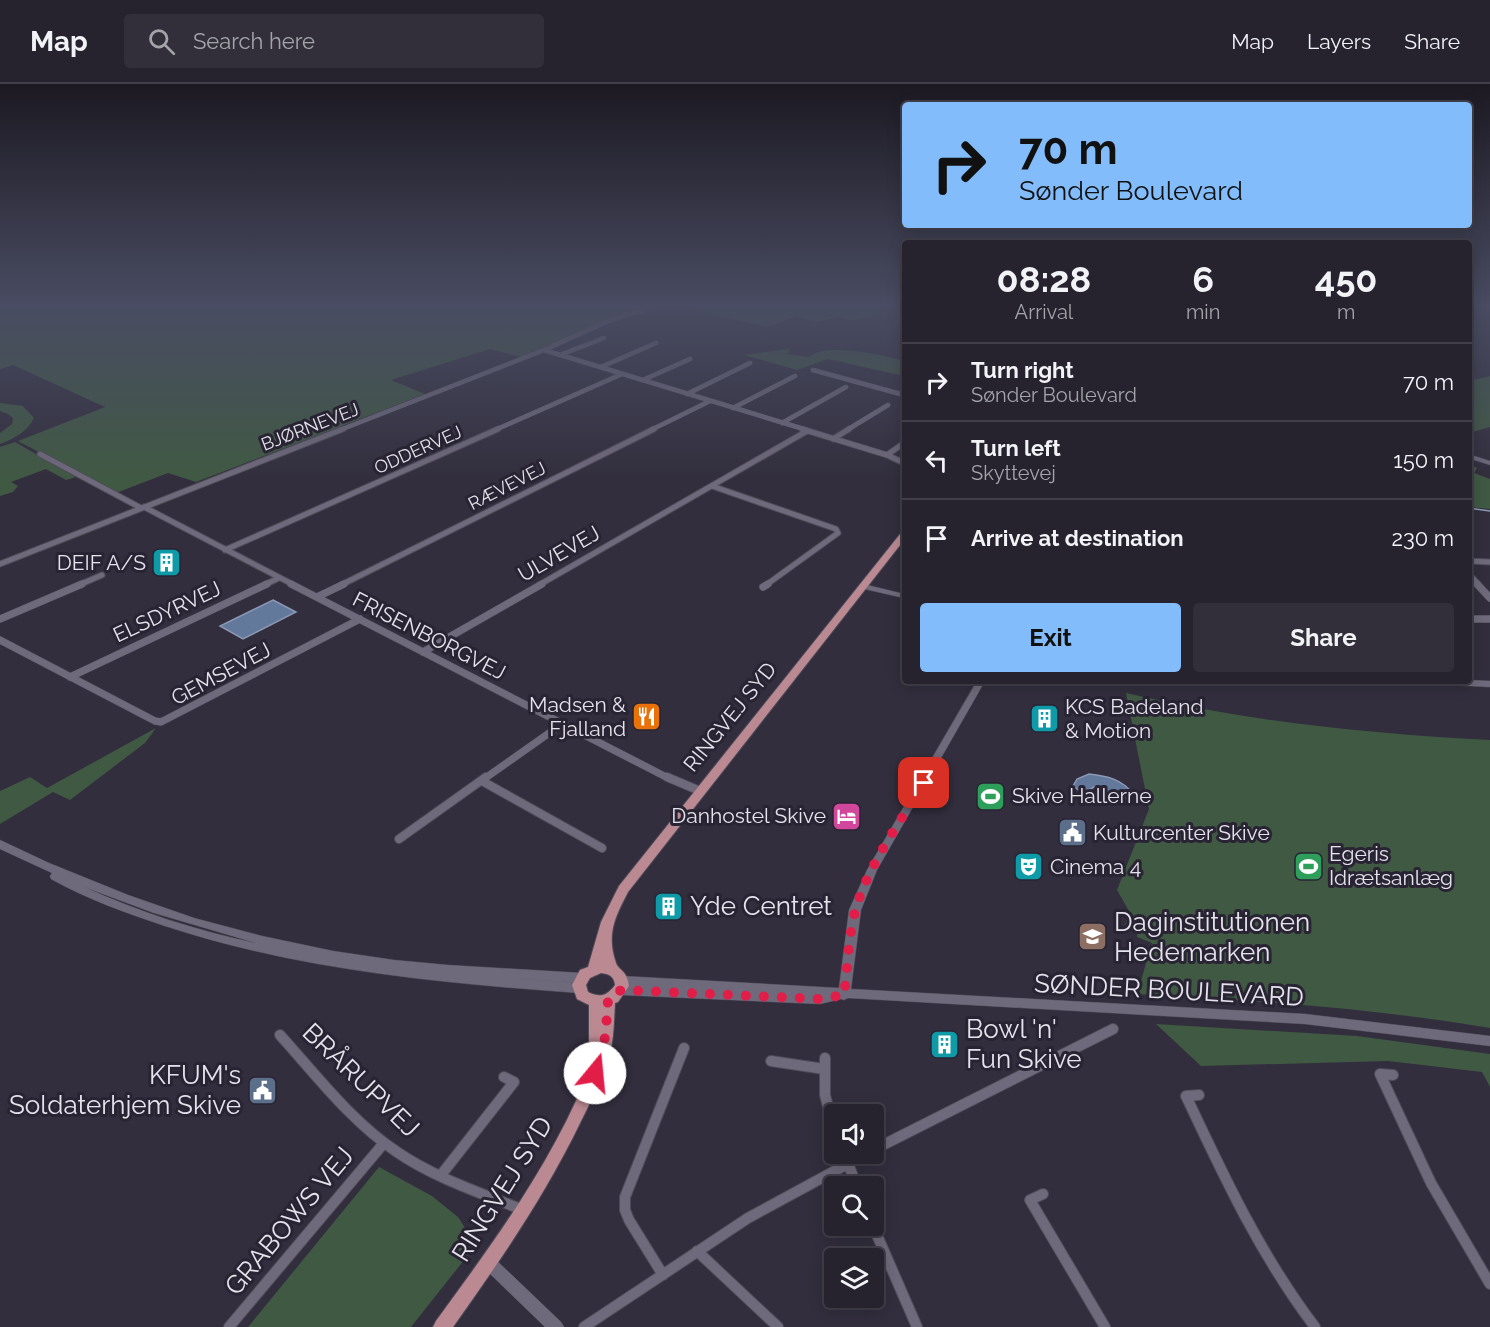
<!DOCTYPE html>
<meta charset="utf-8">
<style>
:root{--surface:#26222e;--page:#322f3a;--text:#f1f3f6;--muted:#a4a4aa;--line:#423f4a;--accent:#82bcfa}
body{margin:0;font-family:Raleway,sans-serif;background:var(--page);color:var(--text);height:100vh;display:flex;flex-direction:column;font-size:22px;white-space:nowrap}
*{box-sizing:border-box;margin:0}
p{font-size:20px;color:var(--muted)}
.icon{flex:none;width:33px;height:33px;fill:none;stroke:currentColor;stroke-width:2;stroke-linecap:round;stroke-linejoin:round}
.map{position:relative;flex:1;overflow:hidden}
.drawer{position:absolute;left:902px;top:156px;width:570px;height:444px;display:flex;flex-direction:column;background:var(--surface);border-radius:6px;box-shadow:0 3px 15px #0003,0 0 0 2px var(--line)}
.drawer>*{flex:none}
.guide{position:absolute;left:902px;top:18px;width:570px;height:126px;border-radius:6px;box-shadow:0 3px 15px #0003,0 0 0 2px var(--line);background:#82bcfa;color:#111;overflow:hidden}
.fabs{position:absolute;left:824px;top:1020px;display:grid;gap:12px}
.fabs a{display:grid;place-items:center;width:60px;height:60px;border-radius:6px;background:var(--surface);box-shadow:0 3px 15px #0003,0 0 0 2px var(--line);font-size:30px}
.pin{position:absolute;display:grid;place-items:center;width:51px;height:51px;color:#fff;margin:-26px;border-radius:12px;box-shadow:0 3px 9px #0006}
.me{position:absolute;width:66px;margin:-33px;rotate:17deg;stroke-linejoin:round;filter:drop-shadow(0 0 4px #0008)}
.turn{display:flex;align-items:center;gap:21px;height:126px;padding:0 18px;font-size:27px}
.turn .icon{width:78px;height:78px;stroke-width:2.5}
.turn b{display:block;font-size:42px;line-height:51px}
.eta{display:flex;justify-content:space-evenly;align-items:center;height:102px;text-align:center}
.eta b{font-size:36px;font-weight:700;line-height:42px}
.cta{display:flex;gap:12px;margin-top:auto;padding:12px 18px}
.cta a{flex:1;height:69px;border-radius:6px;background:var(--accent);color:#111;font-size:24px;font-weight:700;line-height:69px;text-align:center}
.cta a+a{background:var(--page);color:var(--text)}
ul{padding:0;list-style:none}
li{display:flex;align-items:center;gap:18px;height:78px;padding:0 18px;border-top:2px solid var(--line)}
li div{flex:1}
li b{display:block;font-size:22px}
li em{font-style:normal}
header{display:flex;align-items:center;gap:36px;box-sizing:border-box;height:84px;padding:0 30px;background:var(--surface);border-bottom:2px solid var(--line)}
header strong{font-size:28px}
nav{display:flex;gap:33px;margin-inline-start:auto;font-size:21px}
.search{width:420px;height:54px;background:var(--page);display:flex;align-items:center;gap:15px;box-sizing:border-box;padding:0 21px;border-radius:6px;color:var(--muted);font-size:22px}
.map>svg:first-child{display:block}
.green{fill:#405943}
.water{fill:#63799c;stroke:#8a98b4;stroke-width:1.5}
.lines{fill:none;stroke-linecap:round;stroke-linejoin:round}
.stream{stroke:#8a98b4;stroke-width:1.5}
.street-far4-casing{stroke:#4f4b58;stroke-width:5}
.street-far3-casing{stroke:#4f4b58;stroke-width:7}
.street-far2-casing{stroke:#4f4b58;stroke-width:8}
.street-far1-casing{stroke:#4f4b58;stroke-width:10}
.street-casing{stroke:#4f4b58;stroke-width:12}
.secondary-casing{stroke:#4f4b58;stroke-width:1}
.primary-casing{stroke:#4f4b58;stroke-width:2}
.street-far4{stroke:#6f6a7b;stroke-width:4.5}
.street-far3{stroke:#6f6a7b;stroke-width:5}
.street-far2{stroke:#6f6a7b;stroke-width:7}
.street-far1{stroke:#6f6a7b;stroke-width:8}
.street{stroke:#6f6a7b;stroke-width:10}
.secondary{fill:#6f6a7b;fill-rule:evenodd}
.primary{fill:#ba8992;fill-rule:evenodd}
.route{stroke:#e11d48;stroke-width:10;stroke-dasharray:0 18}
.labels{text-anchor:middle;stroke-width:6;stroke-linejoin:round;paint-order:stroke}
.far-street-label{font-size:18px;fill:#e4e2eb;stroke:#292433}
.street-label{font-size:21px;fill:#e4e2eb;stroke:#292433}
.poi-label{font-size:21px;fill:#e4e2eb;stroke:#292433;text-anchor:start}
.near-poi-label{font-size:26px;fill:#e4e2eb;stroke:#292433;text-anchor:start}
.near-street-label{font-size:26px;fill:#e4e2eb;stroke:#292433}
</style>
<header>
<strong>Map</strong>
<div class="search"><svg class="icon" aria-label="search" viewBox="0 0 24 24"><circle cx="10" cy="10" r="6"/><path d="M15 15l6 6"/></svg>Search here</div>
<nav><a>Map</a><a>Layers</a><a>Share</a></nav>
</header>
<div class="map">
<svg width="1490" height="1243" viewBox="0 0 1490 1243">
<rect width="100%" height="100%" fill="#322e3d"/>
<path class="green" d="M0,222h654l-22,6 -111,45 -31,-8 -99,31 34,14 -229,88 -28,-9 -52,20 -98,-52 87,-34 -92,-42 -13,4z
M677,222h224l-48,15 -13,-4 -25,5 -18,-6 -29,11z
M789,265l-2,5 22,3c16,-15 75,-2 95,4v15l-76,-17 -31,11 -53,-15z
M1490,292v51l-21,6v-52z
M0,319l23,3 11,12c-7,14 -19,20 -34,26v-11l12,-9 1,-6 -5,-4 -8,-3z
M15,358l61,35 -10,3 -20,-11 -35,13 7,4 -5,6 -13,4v-49z
M1468,380l9,4 -3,5 16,6v30l-21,-2z
M1126,609c119,28 242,41 364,47v288c-117,-20 -234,-27 -353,-34l15,-51 -15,-6v-4l-12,-7 4,-15 -12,-21 32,-81z
M156,644l-11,15 -75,57 -17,-8 -53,32v-33l30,-14 17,11z
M1156,940l201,12 133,18v33l-8,-15 -94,-11 -187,5z
M379,1083l53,29 26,21 18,28 -65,82h-163z"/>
<path class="water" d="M273,516l23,12 -53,27 -23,-13z
M1089,690c18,2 33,5 44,20l-4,5 -13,-2 -20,-11 -13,7 -10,-7 4,-7z"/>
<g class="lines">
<path class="stream" d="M1468,424l22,3"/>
<defs>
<path id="street-far4" d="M544,266l263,80
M560,271l44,-17
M601,283l55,-24
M813,286l91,25
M643,296l47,-21
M687,310l63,-31
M733,324l62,-32
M782,339l64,-36
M340,346l204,-80 64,-29 48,-15
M495,346l127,-56
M651,346l59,-29
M847,346l41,-25"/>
<path id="street-far3" d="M802,345l85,26 17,8
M833,355l16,-10
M40,370l101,54
M887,371l17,-12
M712,402l124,43 2,4 -72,52
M144,423l150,78
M225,466l273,-121
M1468,477l22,1
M0,480l343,-135
M1468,489l11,12
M79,501l23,-10
M264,501l15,-7
M341,501l313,-156
M539,501l268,-154"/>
<path id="street-far2" d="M291,500l379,195
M1477,500l13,14
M763,503l5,-3
M317,513l27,-13
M0,535l82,-35
M1468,535h22
M0,556l155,81 6,1 199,-103
M423,568l119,-68
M70,593l197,-93
M484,695l78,-55"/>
<path id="street-far1" d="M667,693l33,14
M482,697l120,67
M399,755l87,-62"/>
<path id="street" d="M280,951c37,41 71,86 117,117 38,26 84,41 126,58
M825,974v37l9,35
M771,977l53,8
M1393,991l-13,-1 51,109 59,101
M1199,1011l-13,1c38,81 75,160 129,231
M873,1066l240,-121
M844,1070l13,32
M441,1091l73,-93 -10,-5
M1043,1110l-13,6 75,127
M873,1142l44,101
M697,1167l81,76
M663,1191l-34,-55 -4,-10v-13l59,-149
M229,1243l155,-184
M584,1243l164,-109 118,-64"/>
<path id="secondary" d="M1468,370l22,7v4l-22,-7z
M860,500h3l41,10v4l-44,-10 -1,-2z
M1468,596l22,1v6l-58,-3 -4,-3z
M977,597h8l-108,189 -16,40 -10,79 454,25 185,22v10l-185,-22 -457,-26 -4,2 -3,-1 -21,5 -199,-9 -4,-2 -2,-3 2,-3 4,-2 -3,-1 -2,-3 2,-3 4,-2 217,12 10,-78 18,-40z
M0,756l49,23 79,32 66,23 68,18 71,15 61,9 54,5 134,8 4,2 2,3 -2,3 -4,2 -74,-5 71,5 4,2 2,3 -2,3 -4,2c-140,-10 -280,-23 -414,-67 -39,-13 -78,-27 -114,-47l-1,-3 2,-3 -52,-24zM84,803l70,26 102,30c-58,-12 -117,-31 -172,-56z
M489,1172l5,2 67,64 3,5h-19l-61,-59 -2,-5 2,-5z"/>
<path id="primary" d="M901,449h3v7l-276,352c-13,25 -22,42 -12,71 3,8 11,7 13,23l-11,16 -3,1c-1,17 -1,34 -5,50 -6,23 -18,46 -29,68 -35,73 -81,140 -128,206h-20l3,-6c60,-82 123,-167 158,-264l-3,-1 -2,-4v-47l-12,-6 -5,-14 8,-15 8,-3 13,-45 18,-36zM601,889c8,1 13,3 14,12 -8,11 -15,13 -27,7l-2,-7 4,-7z"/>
</defs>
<use href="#street-far4" class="street-far4-casing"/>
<use href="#street-far3" class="street-far3-casing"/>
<use href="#street-far2" class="street-far2-casing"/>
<use href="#street-far1" class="street-far1-casing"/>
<use href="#street" class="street-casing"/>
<use href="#secondary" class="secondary-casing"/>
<use href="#primary" class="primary-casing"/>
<use href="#street-far4" class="street-far4"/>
<use href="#street-far3" class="street-far3"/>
<use href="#street-far2" class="street-far2"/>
<use href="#street-far1" class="street-far1"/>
<use href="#street" class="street"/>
<use href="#secondary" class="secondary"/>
<use href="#primary" class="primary"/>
</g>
<linearGradient id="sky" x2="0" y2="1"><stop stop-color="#1c1922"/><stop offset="0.56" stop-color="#494c62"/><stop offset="1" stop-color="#494c62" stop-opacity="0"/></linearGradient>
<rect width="1490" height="397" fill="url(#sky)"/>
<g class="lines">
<path class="route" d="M595,989c11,-22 11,-48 13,-73l13,-10 199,9 24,-4c4,-28 4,-59 12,-87 13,-44 44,-86 68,-125"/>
</g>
<defs>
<symbol id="building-square" viewBox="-11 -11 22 22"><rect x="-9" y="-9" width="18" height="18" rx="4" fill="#0f9aa8" stroke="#292433"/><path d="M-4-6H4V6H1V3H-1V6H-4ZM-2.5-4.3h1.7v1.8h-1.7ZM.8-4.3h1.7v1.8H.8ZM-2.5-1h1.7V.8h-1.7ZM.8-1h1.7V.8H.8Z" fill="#fff"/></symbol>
<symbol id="restaurant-square" viewBox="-11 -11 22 22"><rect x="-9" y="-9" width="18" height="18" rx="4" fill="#e8710a" stroke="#292433"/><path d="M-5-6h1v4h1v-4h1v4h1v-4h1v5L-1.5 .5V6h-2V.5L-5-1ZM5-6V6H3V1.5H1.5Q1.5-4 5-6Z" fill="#fff"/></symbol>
<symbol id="stadium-square" viewBox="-11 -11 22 22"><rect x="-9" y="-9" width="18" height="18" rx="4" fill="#2e9e5b" stroke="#292433"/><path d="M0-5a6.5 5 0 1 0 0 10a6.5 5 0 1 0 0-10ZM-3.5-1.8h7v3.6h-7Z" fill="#fff"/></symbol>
<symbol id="hotel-square" viewBox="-11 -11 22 22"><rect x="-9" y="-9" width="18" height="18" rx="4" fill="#d1479c" stroke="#292433"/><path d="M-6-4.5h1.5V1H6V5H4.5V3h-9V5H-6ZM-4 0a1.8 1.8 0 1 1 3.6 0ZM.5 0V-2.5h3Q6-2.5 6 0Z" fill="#fff"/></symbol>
<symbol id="civic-square" viewBox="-11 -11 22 22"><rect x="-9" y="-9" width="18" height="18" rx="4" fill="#5c6f8a" stroke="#292433"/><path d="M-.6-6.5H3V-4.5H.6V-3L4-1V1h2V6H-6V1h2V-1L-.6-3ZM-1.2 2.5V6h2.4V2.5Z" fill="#fff"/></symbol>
<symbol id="theatre-square" viewBox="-11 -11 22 22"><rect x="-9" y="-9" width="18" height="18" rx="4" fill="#0f9aa8" stroke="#292433"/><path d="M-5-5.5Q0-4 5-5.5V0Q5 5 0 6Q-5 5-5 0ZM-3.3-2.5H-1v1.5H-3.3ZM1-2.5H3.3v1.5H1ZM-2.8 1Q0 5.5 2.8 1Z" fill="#fff"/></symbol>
<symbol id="school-square" viewBox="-11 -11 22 22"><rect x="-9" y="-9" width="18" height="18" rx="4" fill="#8d6e63" stroke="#292433"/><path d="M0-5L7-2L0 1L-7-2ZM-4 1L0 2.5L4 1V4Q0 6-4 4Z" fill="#fff"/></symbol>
</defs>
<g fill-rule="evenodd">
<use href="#building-square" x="150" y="462" width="33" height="33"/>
<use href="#restaurant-square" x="630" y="616" width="33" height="33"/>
<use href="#building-square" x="1028" y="618" width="33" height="33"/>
<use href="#stadium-square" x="974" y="696" width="33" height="33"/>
<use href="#hotel-square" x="830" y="716" width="33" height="33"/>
<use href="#civic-square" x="1056" y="732" width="33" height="33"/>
<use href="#stadium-square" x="1292" y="766" width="33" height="33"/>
<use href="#theatre-square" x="1012" y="766" width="33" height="33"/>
<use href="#building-square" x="652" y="806" width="33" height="33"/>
<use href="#school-square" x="1076" y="836" width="33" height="33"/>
<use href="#building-square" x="928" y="944" width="33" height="33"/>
<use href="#civic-square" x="246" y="990" width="33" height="33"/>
</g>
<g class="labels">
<g class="far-street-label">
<text transform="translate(310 343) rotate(-21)" y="6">BJØRNEVEJ</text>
<text transform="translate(418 366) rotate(-24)" y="6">ODDERVEJ</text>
<text transform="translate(507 402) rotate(-27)" y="6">RÆVEVEJ</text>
</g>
<g class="street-label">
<text transform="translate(559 470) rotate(-30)" y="7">ULVEVEJ</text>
<text transform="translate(167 528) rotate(-25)" y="7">ELSDYRVEJ</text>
<text transform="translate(429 552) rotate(27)" y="7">FRISENBORGVEJ</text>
<text transform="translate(221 590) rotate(-28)" y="7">GEMSEVEJ</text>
<text transform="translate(730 633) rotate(-51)" y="7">RINGVEJ SYD</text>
</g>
<g class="poi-label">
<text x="146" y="486" text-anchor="end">DEIF A/S</text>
<text x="626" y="628" text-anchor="end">Madsen &amp;<tspan x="626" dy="24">Fjalland</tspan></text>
<text x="1065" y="630">KCS Badeland<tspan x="1065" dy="24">&amp; Motion</tspan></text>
<text x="1012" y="719">Skive Hallerne</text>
<text x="826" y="739" text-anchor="end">Danhostel Skive</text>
<text x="1093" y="756">Kulturcenter Skive</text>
<text x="1329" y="777">Egeris<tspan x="1329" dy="24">Idrætsanlæg</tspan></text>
<text x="1050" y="790">Cinema 4</text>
</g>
<g class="near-poi-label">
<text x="690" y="831">Yde Centret</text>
<text x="1114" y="847">Daginstitutionen<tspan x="1114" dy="30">Hedemarken</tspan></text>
<text x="966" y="954">Bowl 'n'<tspan x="966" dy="30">Fun Skive</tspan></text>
<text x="241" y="1000" text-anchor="end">KFUM's<tspan x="241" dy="30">Soldaterhjem Skive</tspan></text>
</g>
<g class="near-street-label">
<text transform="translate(1169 906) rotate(3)" y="9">SØNDER BOULEVARD</text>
<text transform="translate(361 996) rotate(44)" y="9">BRÅRUPVEJ</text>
<text transform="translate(502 1105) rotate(-58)" y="9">RINGVEJ SYD</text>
<text transform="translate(289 1137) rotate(-50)" y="9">GRABOWS VEJ</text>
</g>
</g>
</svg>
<div class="fabs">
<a><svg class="icon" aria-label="sound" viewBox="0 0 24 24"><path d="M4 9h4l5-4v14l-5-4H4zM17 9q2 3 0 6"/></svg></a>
<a><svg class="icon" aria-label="search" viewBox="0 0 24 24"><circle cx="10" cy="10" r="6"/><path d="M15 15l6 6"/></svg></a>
<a><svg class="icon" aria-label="layers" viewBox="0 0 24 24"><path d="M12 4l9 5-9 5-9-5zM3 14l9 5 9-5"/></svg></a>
</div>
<div class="pin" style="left:924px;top:699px;background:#d93025"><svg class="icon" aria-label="arrive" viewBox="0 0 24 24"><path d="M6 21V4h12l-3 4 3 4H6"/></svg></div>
<svg class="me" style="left:595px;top:989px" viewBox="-20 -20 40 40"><circle r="19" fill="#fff"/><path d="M0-13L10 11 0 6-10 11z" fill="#e11d48"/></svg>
<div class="guide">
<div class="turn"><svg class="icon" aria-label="right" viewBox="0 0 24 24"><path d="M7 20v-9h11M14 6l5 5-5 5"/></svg><div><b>70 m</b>Sønder Boulevard</div></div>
</div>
<section class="drawer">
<div class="eta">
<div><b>08:28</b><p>Arrival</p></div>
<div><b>6</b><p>min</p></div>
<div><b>450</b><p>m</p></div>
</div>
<ul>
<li><svg class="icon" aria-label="right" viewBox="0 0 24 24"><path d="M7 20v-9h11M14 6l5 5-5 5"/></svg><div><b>Turn right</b><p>Sønder Boulevard</p></div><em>70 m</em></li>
<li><svg class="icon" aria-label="left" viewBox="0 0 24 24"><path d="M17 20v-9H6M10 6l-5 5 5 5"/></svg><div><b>Turn left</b><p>Skyttevej</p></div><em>150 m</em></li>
<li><svg class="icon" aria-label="arrive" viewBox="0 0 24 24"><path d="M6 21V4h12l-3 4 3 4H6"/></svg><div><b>Arrive at destination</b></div><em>230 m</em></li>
</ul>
<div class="cta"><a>Exit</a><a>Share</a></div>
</section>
</div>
